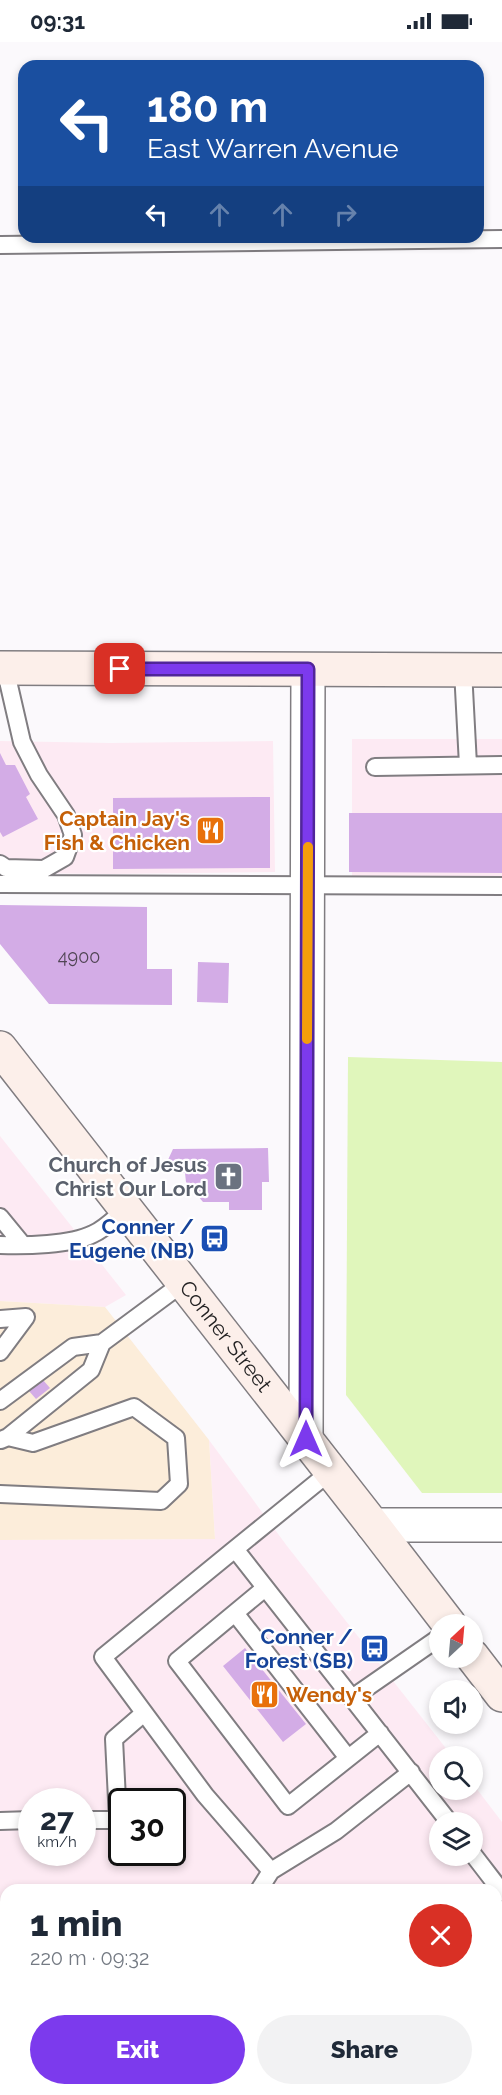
<!DOCTYPE html>
<meta charset="utf-8">
<style>
:root{--surface:#fff;--page:#f2f2f3;--text:#1f2937;--muted:#747a83;--accent:#7c3aed}
body{margin:0;font-family:Raleway,sans-serif;background:var(--page);color:var(--text);height:100vh;display:flex;flex-direction:column;font-size:22px;white-space:nowrap}
*{box-sizing:border-box;margin:0}
p{font-size:20px;color:var(--muted)}
.icon{flex:none;width:33px;height:33px;fill:none;stroke:currentColor;stroke-width:2;stroke-linecap:round;stroke-linejoin:round}
.map{position:relative;flex:1;overflow:hidden}
.side{position:absolute;left:0px;top:1842px;width:502px;height:212px;display:flex;flex-direction:column;background:var(--surface);border-radius:18px 18px 0 0;box-shadow:0 3px 9px #0003}
.side>*{flex:none}
.hud{position:absolute;left:18px;top:18px;width:466px;height:183px;border-radius:18px;box-shadow:0 3px 9px #0003;background:#1a4fa0;color:#fff;overflow:hidden}
.needle{width:39px;rotate:26deg}
.tools{position:absolute;left:429px;top:1572px;display:grid;gap:12px}
.tools a{display:grid;place-items:center;width:54px;height:54px;border-radius:50%;background:var(--surface);box-shadow:0 3px 9px #0003;font-size:30px}
.speed{position:absolute;left:18px;top:1746px;display:flex;gap:12px;font-size:30px;font-weight:700;text-align:center}
.speed>*{display:grid;place-content:center;width:78px;height:78px;border-radius:50%;background:var(--surface);box-shadow:0 3px 9px #0003;line-height:1}
.speed small{font-size:15px;font-weight:400}
.speed .limit{border:3px solid #111;border-radius:9px;background:#fff;color:#111}
.pin{position:absolute;display:grid;place-items:center;width:51px;height:51px;color:#fff;margin:-26px;border-radius:12px;box-shadow:0 3px 9px #0006}
.me{position:absolute;width:66px;margin:-33px;rotate:0deg;stroke-linejoin:round;filter:drop-shadow(0 0 4px #0008)}
.turn{display:flex;align-items:center;gap:21px;height:126px;padding:0 30px;font-size:27px}
.turn .icon{width:78px;height:78px;stroke-width:2.5}
.turn b{display:block;font-size:42px;line-height:51px}
.lanes{display:flex;align-items:center;height:57px;padding:0 30px;background:#0003;justify-content:center;gap:30px;direction:ltr}
.lanes .off{opacity:.35}
.round{display:grid;place-items:center;flex:none;width:63px;height:63px;border-radius:32px;background:var(--page)}
.head{display:flex;align-items:center;justify-content:space-between;height:102px;padding:0 30px}
h1{font-size:36px;font-weight:800;line-height:45px}
.action{display:flex;gap:12px;margin-top:auto;padding:12px 30px}
.action a{flex:1;height:69px;border-radius:36px;background:var(--accent);color:#fff;font-size:24px;font-weight:800;line-height:69px;text-align:center}
.action a+a{background:var(--page);color:var(--text)}
.status{display:flex;justify-content:space-between;align-items:center;height:42px;padding:0 30px;background:var(--surface);direction:ltr}
.status svg{height:16px;fill:currentColor}
.map>svg:first-child{display:block}
.commercial{fill:#fdeaf3;fill-rule:evenodd}
.industrial{fill:#fcedda}
.green{fill:#e0f6bb}
.building{fill:#d3ace6}
.lines{fill:none;stroke-linecap:round;stroke-linejoin:round}
.service-casing{stroke:#807d81;stroke-width:20}
.minor-casing{stroke:#807d81;stroke-width:36}
.secondary-casing{stroke:#807d81;stroke-width:36}
.service{stroke:#fff;stroke-width:16}
.minor{stroke:#fff;stroke-width:33}
.secondary{stroke:#fcefea;stroke-width:33}
.route-casing{stroke:#51269a;stroke-width:15}
.route{stroke:#7c3aed;stroke-width:10}
.slow{stroke:#f59e0b;stroke-width:10}
.labels{text-anchor:middle;stroke-width:4.5;stroke-linejoin:round;paint-order:stroke}
.number-label{font-size:18px;fill:#504554}
.food-label{font-size:21px;font-weight:bold;fill:#c56008;stroke:#fff;text-anchor:end}
.worship-label{font-size:21px;font-weight:bold;fill:#5b616d;stroke:#fff;text-anchor:end}
.transit-label{font-size:21px;font-weight:bold;fill:#164399;stroke:#fff;text-anchor:end}
.street-label{font-size:21px;fill:#242324;stroke:#fff}
</style>
<div class="status"><b>09:31</b><svg viewBox="0 0 49 12"><path d="M0 12V9h3v3zM5 12V6h3v6zM10 12V3h3v9zM15 12V0h3v12zM26 1h20v11H26zM47 4h2v5h-2z"/></svg></div>
<div class="map">
<svg width="502" height="2053" viewBox="0 0 502 2053">
<rect width="100%" height="100%" fill="#fbf9fc"/>
<path class="commercial" d="M352,697h150v138h-150z
M0,699l110,2 163,-2 2,131 -163,2 -112,-1z
M0,1094l126,159 -21,12 -105,-6z
M209,1398l78,106 165,210h-12v34h32l1,-6 29,38v273h-502v-555l215,-1zM32,1760h50v50h-50zM122,1760h50v50h-50zM440,1780h32v34h-32zM6,1848h490v200h-490z"/>
<path class="industrial" d="M0,1259l105,6 104,133 6,99 -215,1z"/>
<path class="green" d="M348,1015l154,5v431h-80l-76,-98z"/>
<path class="building" d="M0,711l6,12h9l15,29 -4,3 12,22 -35,18 -3,-5z
M270,755v71l-157,1v-71z
M349,771h153v60l-153,-1z
M0,863l147,2v62h25v36l-123,-1 -49,-60z
M198,920l31,1 -1,40 -31,-1z
M268,1106l1,34h-7v28h-33v-8h-26l-17,-20 -1,-9 -8,-2 -10,-9 6,-13z
M43,1338l7,8 -14,11 -7,-8z
M245,1606l61,76 -23,18 -60,-76z
M0,2014h6v34h490v-12h6v17h-502z"/>
<g class="lines">
<defs>
<path id="service" d="M0,203l502,-6
M463,628l5,95
M375,725l127,-2
M0,822l6,4 38,1 21,-12 8,-22 -7,-20 -27,-40 -17,-33 -17,-74
M0,842l502,2
M0,1175l23,28
M0,1203c25,1 71,0 93,-11 12,-5 23,-17 33,-25
M0,1277l26,-2 -26,35
M0,1359l73,-54 29,-4 81,-60
M1,1398l7,-3 83,-67 11,-27
M331,1429l-96,78 117,149 88,-61
M0,1452l161,7 18,-17 -3,-46 -42,-31 -101,36 -25,-6
M235,1507l-132,108 102,138 66,76 65,-40 75,-59
M265,1546l-88,73 111,145 92,-73
M235,1571l113,145
M352,1656l97,124
M82,1778h36l-4,-81 30,-26
M0,1779l32,-1
M472,1811l30,39
M259,1848l12,-19
M0,1980h6
M496,1982h6"/>
<path id="minor" d="M306,1397l2,-769
M373,1483h129"/>
<g id="secondary">
<path d="M0,626l502,2"/>
<path id="s1" d="M0,1006l373,477 76,99"/>
<path d="M472,1614l30,39"/>
</g>
</defs>
<use href="#service" class="service-casing"/>
<use href="#minor" class="minor-casing"/>
<use href="#secondary" class="secondary-casing"/>
<use href="#service" class="service"/>
<use href="#minor" class="minor"/>
<use href="#secondary" class="secondary"/>
</g>
<g class="lines">
<defs>
<path id="route" d="M120,627h188l-2,770"/>
</defs>
<use href="#route" class="route-casing"/>
<use href="#route" class="route"/>
<path class="slow" d="M307,997l1,-192"/>
</g>
<defs>
<symbol id="restaurant-square" viewBox="-11 -11 22 22"><rect x="-9" y="-9" width="18" height="18" rx="4" fill="#e8710a" stroke="#fff"/><path d="M-5-6h1v4h1v-4h1v4h1v-4h1v5L-1.5 .5V6h-2V.5L-5-1ZM5-6V6H3V1.5H1.5Q1.5-4 5-6Z" fill="#fff"/></symbol>
<symbol id="church-square" viewBox="-11 -11 22 22"><rect x="-9" y="-9" width="18" height="18" rx="4" fill="#6b7280" stroke="#fff"/><path d="M-1.2-6h2.4v3.5h3.3v2.4h-3.3V6h-2.4V-.1h-3.3v-2.4h3.3Z" fill="#fff"/></symbol>
<symbol id="bus-square" viewBox="-11 -11 22 22"><rect x="-9" y="-9" width="18" height="18" rx="4" fill="#1a4fb4" stroke="#fff"/><path d="M-5-6H5V4H4V6H2V4H-2V6H-4V4H-5ZM-3.5-4V0h7V-4ZM-3.5 1.2v1.5H-2V1.2ZM2 1.2v1.5H3.5V1.2Z" fill="#fff"/></symbol>
</defs>
<g fill-rule="evenodd">
<use href="#restaurant-square" x="194" y="772" width="33" height="33"/>
<use href="#church-square" x="212" y="1118" width="33" height="33"/>
<use href="#bus-square" x="198" y="1180" width="33" height="33"/>
<use href="#bus-square" x="358" y="1590" width="33" height="33"/>
<use href="#restaurant-square" x="248" y="1636" width="33" height="33"/>
</g>
<g class="labels">
<g class="number-label">
<text x="79" y="921">4900</text>
</g>
<g class="food-label">
<text x="190" y="784">Captain Jay's<tspan x="190" dy="24">Fish &amp; Chicken</tspan></text>
<text x="286" y="1660" text-anchor="start">Wendy's</text>
</g>
<g class="worship-label">
<text x="207" y="1130">Church of Jesus<tspan x="207" dy="24">Christ Our Lord</tspan></text>
</g>
<g class="transit-label">
<text x="194" y="1192">Conner /<tspan x="194" dy="24">Eugene (NB)</tspan></text>
<text x="353" y="1602">Conner /<tspan x="353" dy="24">Forest (SB)</tspan></text>
</g>
<g class="street-label">
<text dy="7" stroke="none"><textPath href="#s1" startOffset="366">Conner Street</textPath></text>
</g>
</g>
</svg>
<div class="tools">
<a><svg class="needle" viewBox="-14 -14 28 28"><path d="M0-13l5 13h-10z" fill="#e53935"/><path d="M0 13l5-13h-10z" fill="#747a83"/></svg></a>
<a><svg class="icon" aria-label="sound" viewBox="0 0 24 24"><path d="M4 9h4l5-4v14l-5-4H4zM17 9q2 3 0 6"/></svg></a>
<a><svg class="icon" aria-label="search" viewBox="0 0 24 24"><circle cx="10" cy="10" r="6"/><path d="M15 15l6 6"/></svg></a>
<a><svg class="icon" aria-label="layers" viewBox="0 0 24 24"><path d="M12 4l9 5-9 5-9-5zM3 14l9 5 9-5"/></svg></a>
</div>
<div class="speed"><div>27<small>km/h</small></div><div class="limit">30</div></div>
<div class="pin" style="left:120px;top:627px;background:#d93025"><svg class="icon" aria-label="arrive" viewBox="0 0 24 24"><path d="M6 21V4h12l-3 4 3 4H6"/></svg></div>
<svg class="me" style="left:306px;top:1397px" viewBox="-20 -20 40 40"><path d="M0-17L14 15 0 8-14 15z" fill="#7c3aed" stroke="#fff" stroke-width="4"/></svg>
<div class="hud">
<div class="turn"><svg class="icon" aria-label="left" viewBox="0 0 24 24"><path d="M17 20v-9H6M10 6l-5 5 5 5"/></svg><div><b>180 m</b>East Warren Avenue</div></div>
<div class="lanes"><svg class="icon" aria-label="left" viewBox="0 0 24 24"><path d="M17 20v-9H6M10 6l-5 5 5 5"/></svg><svg class="icon off" aria-label="ahead" viewBox="0 0 24 24"><path d="M12 20V5M6 11l6-6 6 6"/></svg><svg class="icon off" aria-label="ahead" viewBox="0 0 24 24"><path d="M12 20V5M6 11l6-6 6 6"/></svg><svg class="icon off" aria-label="right" viewBox="0 0 24 24"><path d="M7 20v-9h11M14 6l5 5-5 5"/></svg></div>
</div>
<section class="side">
<div class="head"><div><h1>1 min</h1><p>220 m · 09:32</p></div><a class="round" style="background:#d93025;color:#fff"><svg class="icon" aria-label="close" viewBox="0 0 24 24"><path d="M6 6l12 12M18 6L6 18"/></svg></a></div>
<div class="action"><a>Exit</a><a>Share</a></div>
</section>
</div>
